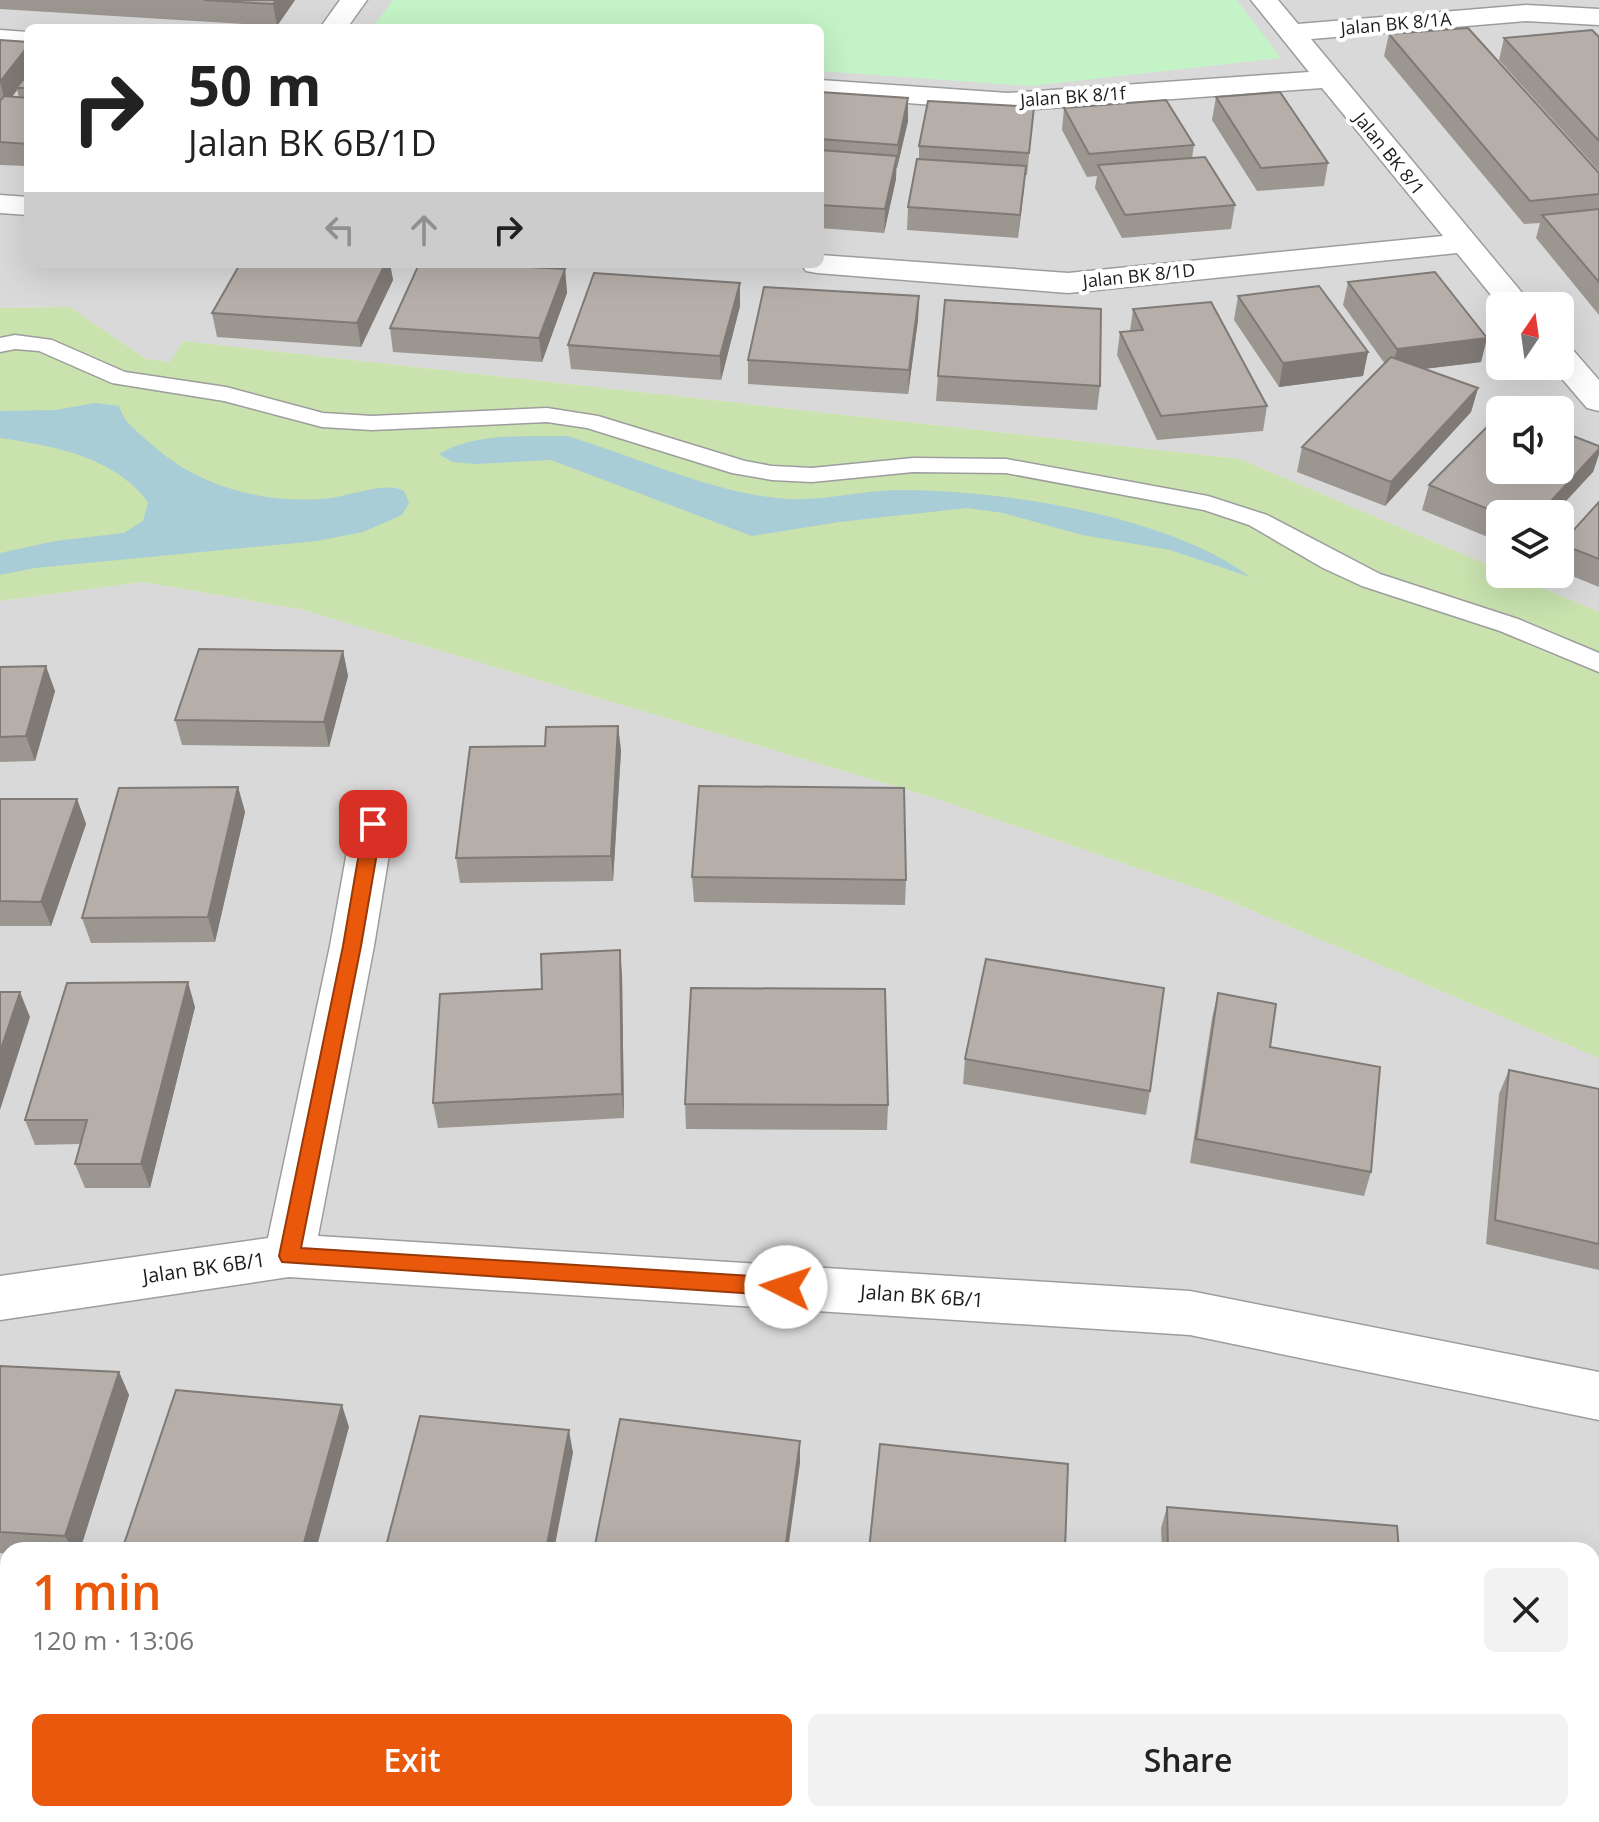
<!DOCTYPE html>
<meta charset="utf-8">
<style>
:root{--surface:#fff;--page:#f2f2f2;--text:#222;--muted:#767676;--accent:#ea580c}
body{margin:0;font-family:"Open Sans",sans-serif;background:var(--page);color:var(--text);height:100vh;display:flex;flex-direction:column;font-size:30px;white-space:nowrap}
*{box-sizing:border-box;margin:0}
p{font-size:26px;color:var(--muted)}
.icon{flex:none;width:44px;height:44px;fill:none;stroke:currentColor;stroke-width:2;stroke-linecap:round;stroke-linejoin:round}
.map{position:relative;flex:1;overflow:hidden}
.details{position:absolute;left:0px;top:1542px;width:1600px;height:280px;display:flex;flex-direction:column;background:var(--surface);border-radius:24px 24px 0 0;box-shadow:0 8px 32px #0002}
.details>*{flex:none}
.hud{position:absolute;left:24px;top:24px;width:800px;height:244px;border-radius:12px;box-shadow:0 8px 32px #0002;background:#fff;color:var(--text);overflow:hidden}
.needle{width:52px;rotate:13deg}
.tools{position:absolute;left:1486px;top:292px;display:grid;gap:16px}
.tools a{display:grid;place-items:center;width:88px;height:88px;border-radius:12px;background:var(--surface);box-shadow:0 8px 32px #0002;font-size:40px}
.pin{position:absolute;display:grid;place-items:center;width:68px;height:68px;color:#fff;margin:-34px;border-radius:16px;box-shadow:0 4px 12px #0006}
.me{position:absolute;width:88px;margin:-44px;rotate:274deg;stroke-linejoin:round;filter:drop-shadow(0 0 6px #0008)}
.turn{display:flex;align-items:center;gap:28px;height:168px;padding:0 32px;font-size:36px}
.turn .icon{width:104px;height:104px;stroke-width:2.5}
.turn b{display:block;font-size:56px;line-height:68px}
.lanes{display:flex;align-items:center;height:76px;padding:0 32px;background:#0003;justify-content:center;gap:40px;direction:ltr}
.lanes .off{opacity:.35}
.round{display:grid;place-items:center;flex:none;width:84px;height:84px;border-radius:12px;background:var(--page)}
.headline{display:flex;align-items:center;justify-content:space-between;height:136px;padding:0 32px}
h1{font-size:48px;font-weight:600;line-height:60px;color:var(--accent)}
.button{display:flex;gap:16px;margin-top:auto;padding:16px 32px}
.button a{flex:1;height:92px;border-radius:12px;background:var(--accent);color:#fff;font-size:32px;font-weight:600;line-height:92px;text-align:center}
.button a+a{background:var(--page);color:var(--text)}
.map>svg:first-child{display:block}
.residential{fill:#dad9d9;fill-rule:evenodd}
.grass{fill:#c9e2ae}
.park{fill:#c4f3c7}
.water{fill:#a8cdd6}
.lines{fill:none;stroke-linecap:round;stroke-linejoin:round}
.service-casing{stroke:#9d9d9d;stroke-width:3}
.minor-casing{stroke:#9d9d9d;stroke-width:3}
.service{fill:#fff;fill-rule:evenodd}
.minor{fill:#fff;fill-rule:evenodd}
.wall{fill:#9c9691;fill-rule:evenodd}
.shaded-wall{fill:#7f7a76}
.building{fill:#b5aea9;stroke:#7f7a76;stroke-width:2}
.route{fill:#ea580c;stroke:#983908;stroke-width:2}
.labels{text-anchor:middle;stroke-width:8;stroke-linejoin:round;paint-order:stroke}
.far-street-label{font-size:18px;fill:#1c1c1c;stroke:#fff}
.street-label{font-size:20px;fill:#1c1c1c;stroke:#fff}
</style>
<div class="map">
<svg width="1599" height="1822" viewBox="0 0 1599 1822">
<rect width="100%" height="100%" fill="#ece9e3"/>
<path class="residential" d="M0,0h1599v612l-89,-38h50v-60h-60v56l-260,-111 -1057,-118 -12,21 -25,-3 -76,-52 -70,1zM28,28h792v236h-792zM1500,306h60v60h-60zM1500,410h60v60h-60z
M142,582l158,27 634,189 279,96 386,164v663h-7v-171h-1584v116l-8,-4v-1061z"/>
<path class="grass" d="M70,307l76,52 24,3 13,-21 1057,118 260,111v4h10l89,38v446l-386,-164 -279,-96 -634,-189 -158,-27 -142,19v-293z
M0,1662l8,4v148h1584v-93h7v101h-1599z"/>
<path class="park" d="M393,0h844l44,58 -251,28 -210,-15v-43h-448z"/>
<path class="water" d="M95,403l24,3c6,18 17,24 31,37 46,42 108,60 171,56 25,-1 64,-19 83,-8l5,12 -7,12 -39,17 -46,9 -282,27 -35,7v-22l55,-12 69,-8 19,-12 5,-19c-35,-46 -94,-56 -148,-64v-27l56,-1z
M567,436c67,20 139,54 209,62 39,5 81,-7 120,-8 101,-1 273,25 354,87l-80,-27 -88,-15 -79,-22 -36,-5 -128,14 -87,14 -201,-76 -75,4 -24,-2 -13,-8c39,-22 84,-17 128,-18z"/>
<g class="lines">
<defs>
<path id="service" d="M15,335l37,5 73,32 101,15 97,26 49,3 175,-8 51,8 147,45 27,5 40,2 101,-10 93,1 202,37 59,19 113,59 138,45 81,34v19l-99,-41 -138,-45 -39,-18 -74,-43 -45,-15 -198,-37 -93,-1 -101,10 -40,-2 -40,-7 -145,-45 -40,-6 -175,8 -50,-3 -98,-26 -112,-18 -73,-32 -24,-2 -15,3v-14z"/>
<path id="minor" d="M340,0h27l-20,28h-27z
M1251,0h27l20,24 228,-19 73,4v16l-73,-4 -215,18 222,267h-33l-43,-53 -389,40 -251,-20 -11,-2 -5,-7h19v-9l248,18 375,-37 -121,-148 -314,23 -188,-15v-16l188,13 301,-21z
M0,30l28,2v16l-28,-2z
M0,195l28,2v18l-28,-2z
M1560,346l12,3 27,31v31l-12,-3 -36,-42h9z
M373,809l15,4 6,11 -20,122 -56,290 872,55 409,81v48l-409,-85 -901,-58 -289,43v-44l268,-38 62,-292 22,-122 6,-11z"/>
</defs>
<use href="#service" class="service-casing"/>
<use href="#minor" class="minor-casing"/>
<use href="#service" class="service"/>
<use href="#minor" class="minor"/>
</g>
<path class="wall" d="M0,0h295l-18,26 -277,-17z
M1389,34l210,139v142l-63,-77 4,-15 -16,1 -140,-168z
M1599,37v134l-100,-111 5,-22z
M0,40l28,2v124l-28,-1zM17,90l2,7h-7z
M820,92l88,6v23l-11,47h-1v11l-12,54 -64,-5z
M1216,97l112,66 -4,23 -67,5 -45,-71z
M1034,107l-7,68h-2l-7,63 -111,-8 1,-23 11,-48v-13z
M1064,108l130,37 -2,13 43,47 -4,24 -109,9 -27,-50 2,-12 -10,1 -25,-47z
M240,264h150l3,16 -32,67 -144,-10 -5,-24z
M565,269l2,24 -25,69 -149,-10 -3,-24z
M1348,282l139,56 -6,24 -58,7 55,19 -7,24 -86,94 -88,-34 5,-25 83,-83 -42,-59z
M919,296l-1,24 -10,74 -160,-10v-24z
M1238,296l130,56 -5,24 -84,11 -45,-67z
M740,306l-19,74 -150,-11 -3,-24z
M1133,309l134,97 -4,25 -106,9 -40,-85 3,-23 10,-1z
M938,376l162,10 -3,24 -161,-9z
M1599,446v8l-6,18 -93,42v28l-78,-32 7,-25z
M1599,502v85l-39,-16v-23l1,-4z
M343,651l5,25 -19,71 -147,-2 -7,-25z
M0,667l55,24 -20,70 -35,1z
M618,726l3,25 -8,130 -153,2 -4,-25 89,-112z
M238,787l7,25 -30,130 -124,1 -9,-25z
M0,799h77l9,25 -35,102h-51z
M692,877l214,3 -1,25 -211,-3z
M622,974l2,144 -186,10 -5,-25 109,-114z
M1218,993l153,179 -7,24 -174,-33 22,-145z
M195,1007l-45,181h-65l-10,-24 5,-20 -45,1 -10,-25z
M965,1059l185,32 -4,24 -183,-31z
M1509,1070l90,19v181l-113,-26 13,-150z
M685,1104l203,1 -1,25 -201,-1z
M0,1366l119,6 10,23 -49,155h-72v4l-8,-1z
M1167,1507l232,43h-237l-1,-22z"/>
<path class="shaded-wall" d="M276,0h19l-18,26 -4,-22z
M28,46v30l-12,12 1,2 -11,15 -6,-23z
M908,98v23l-11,47 1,-23z
M897,156l-1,23 -12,54 1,-24z
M1026,166l-2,23 -6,49 2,-23z
M385,264h5l3,16 -32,67 -4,-24z
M565,269l2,24 -25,69 -3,-24z
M740,283v23l-19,74 -1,-24z
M919,296l-1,24 -10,74 1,-24z
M1487,338l-6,24 -90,11 6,-24z
M1368,352l-5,24 -84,11 4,-24z
M1478,388l-7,24 -86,94 6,-24z
M1599,449v5l-6,18 -39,42h-15z
M343,651l5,25 -19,71 -5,-25z
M46,666l9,25 -20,70 -9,-25z
M618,726l3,25 -8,130 -2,-25z
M238,787l7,25 -30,130 -7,-25z
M77,799l9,25 -35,102 -10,-24z
M620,950l2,24 2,144 -2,-24z
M188,982l7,25 -45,181 -9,-24z
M20,992l10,25 -30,93v-58z
M119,1372l10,23 -49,155h-7l-8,-14z
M342,1405l7,22 -33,123h-14z
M569,1430l4,23 -19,97h-8z
M800,1441v22l-12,87h-3z"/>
<path class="building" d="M204,0h72l-3,4z
M1468,28l131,145v21l-69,7 -141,-167z
M1592,30l7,7v104l-95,-103z
M0,40l28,2v4l-28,36z
M28,74v14h-12z
M820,92l88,6 -10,47 -78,-6z
M1280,92l48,71 -67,5 -45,-71z
M4,96l24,2v46l-28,-2v-41z
M1166,100l28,45 -105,9 -25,-46z
M928,101l106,6 -5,46 -110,-7z
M820,150l77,6 -12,53 -65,-4z
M1205,157l30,48 -110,10 -27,-50z
M917,159l109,7 -6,49 -112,-8z
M1599,209v73l-57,-67z
M240,264h145l-28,59 -145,-10z
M419,264h61l85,5 -26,69 -149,-10z
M1435,272l52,66 -90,11 -49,-67z
M594,273l146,10 -20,73 -152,-11z
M1319,286l49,66 -85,11 -45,-67z
M764,287l155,9 -10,74 -161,-10z
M945,300l156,9 -1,77 -162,-10z
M1211,302l56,104 -106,10 -41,-84 23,-2 -10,-21z
M1391,357l87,31 -87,94 -89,-35z
M1500,414v56h60v-39l39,15v3l-60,65h-39l-71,-29z
M1599,502v57l-38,-15z
M199,649l144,2 -19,71 -149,-2z
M46,666l-20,70 -26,1v-70z
M618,726l-7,130 -155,2 14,-111 75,-1 1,-19z
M699,786l205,2 2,92 -214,-3z
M238,787l-30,130 -126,1 37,-130z
M0,799h77l-36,103 -41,-1z
M620,950l2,144 -189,9 7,-109 102,-5 -1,-35z
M986,959l178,29 -14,103 -185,-32z
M188,982l-47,182h-66l12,-44h-62l42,-137z
M691,988l194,1 3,116 -203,-1z
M0,992h20l-20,60z
M1218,993l58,11 -6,43 110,20 -9,105 -175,-33z
M1509,1070l90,19v155l-104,-24z
M0,1366l119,6 -54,164 -65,-4z
M176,1390l166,15 -40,145h-180z
M420,1416l149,14 -23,120h-161z
M620,1419l180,22 -15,109h-191z
M880,1444l188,20 -3,86h-196z
M1167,1507l230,19 2,24h-231z"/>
<path class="route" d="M373,817l9,7 -21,122 -60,302 485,30 8,3 3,6 -3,7 -8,2 -504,-34 -3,-6 64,-310 21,-122z"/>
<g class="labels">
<g class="far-street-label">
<text transform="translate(1396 24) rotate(-5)" y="6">Jalan BK 8/1A</text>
<text transform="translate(1073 97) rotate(-4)" y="6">Jalan BK 8/1f</text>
<text transform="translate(1389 154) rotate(51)" y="6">Jalan BK 8/1</text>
<text transform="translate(1139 276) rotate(-6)" y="6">Jalan BK 8/1D</text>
</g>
<g class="street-label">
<text transform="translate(204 1268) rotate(-8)" y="7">Jalan BK 6B/1</text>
<text transform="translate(922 1296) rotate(4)" y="7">Jalan BK 6B/1</text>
</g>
</g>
</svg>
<div class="tools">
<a><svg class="needle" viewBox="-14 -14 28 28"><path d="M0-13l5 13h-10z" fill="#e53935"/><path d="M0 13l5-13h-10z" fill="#767676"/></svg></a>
<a><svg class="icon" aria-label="sound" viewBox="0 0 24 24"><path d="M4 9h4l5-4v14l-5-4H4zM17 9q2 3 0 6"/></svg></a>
<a><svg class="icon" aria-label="layers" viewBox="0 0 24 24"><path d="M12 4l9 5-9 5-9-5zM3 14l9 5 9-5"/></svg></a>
</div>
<div class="pin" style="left:373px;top:824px;background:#d93025"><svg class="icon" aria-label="arrive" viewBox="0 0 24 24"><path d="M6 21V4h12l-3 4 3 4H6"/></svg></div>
<svg class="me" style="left:786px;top:1287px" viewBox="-20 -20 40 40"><circle r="19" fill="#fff"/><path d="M0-13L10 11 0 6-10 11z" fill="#ea580c"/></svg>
<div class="hud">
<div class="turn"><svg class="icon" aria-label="right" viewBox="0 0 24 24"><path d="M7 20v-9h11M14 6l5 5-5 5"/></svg><div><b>50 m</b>Jalan BK 6B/1D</div></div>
<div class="lanes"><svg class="icon off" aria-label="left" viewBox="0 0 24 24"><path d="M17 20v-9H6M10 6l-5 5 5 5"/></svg><svg class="icon off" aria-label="ahead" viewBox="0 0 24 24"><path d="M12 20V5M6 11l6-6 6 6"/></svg><svg class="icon" aria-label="right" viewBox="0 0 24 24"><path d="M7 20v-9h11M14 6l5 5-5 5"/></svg></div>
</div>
<section class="details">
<div class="headline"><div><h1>1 min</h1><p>120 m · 13:06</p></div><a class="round"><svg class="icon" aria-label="close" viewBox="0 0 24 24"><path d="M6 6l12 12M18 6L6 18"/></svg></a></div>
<div class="button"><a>Exit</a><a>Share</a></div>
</section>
</div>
